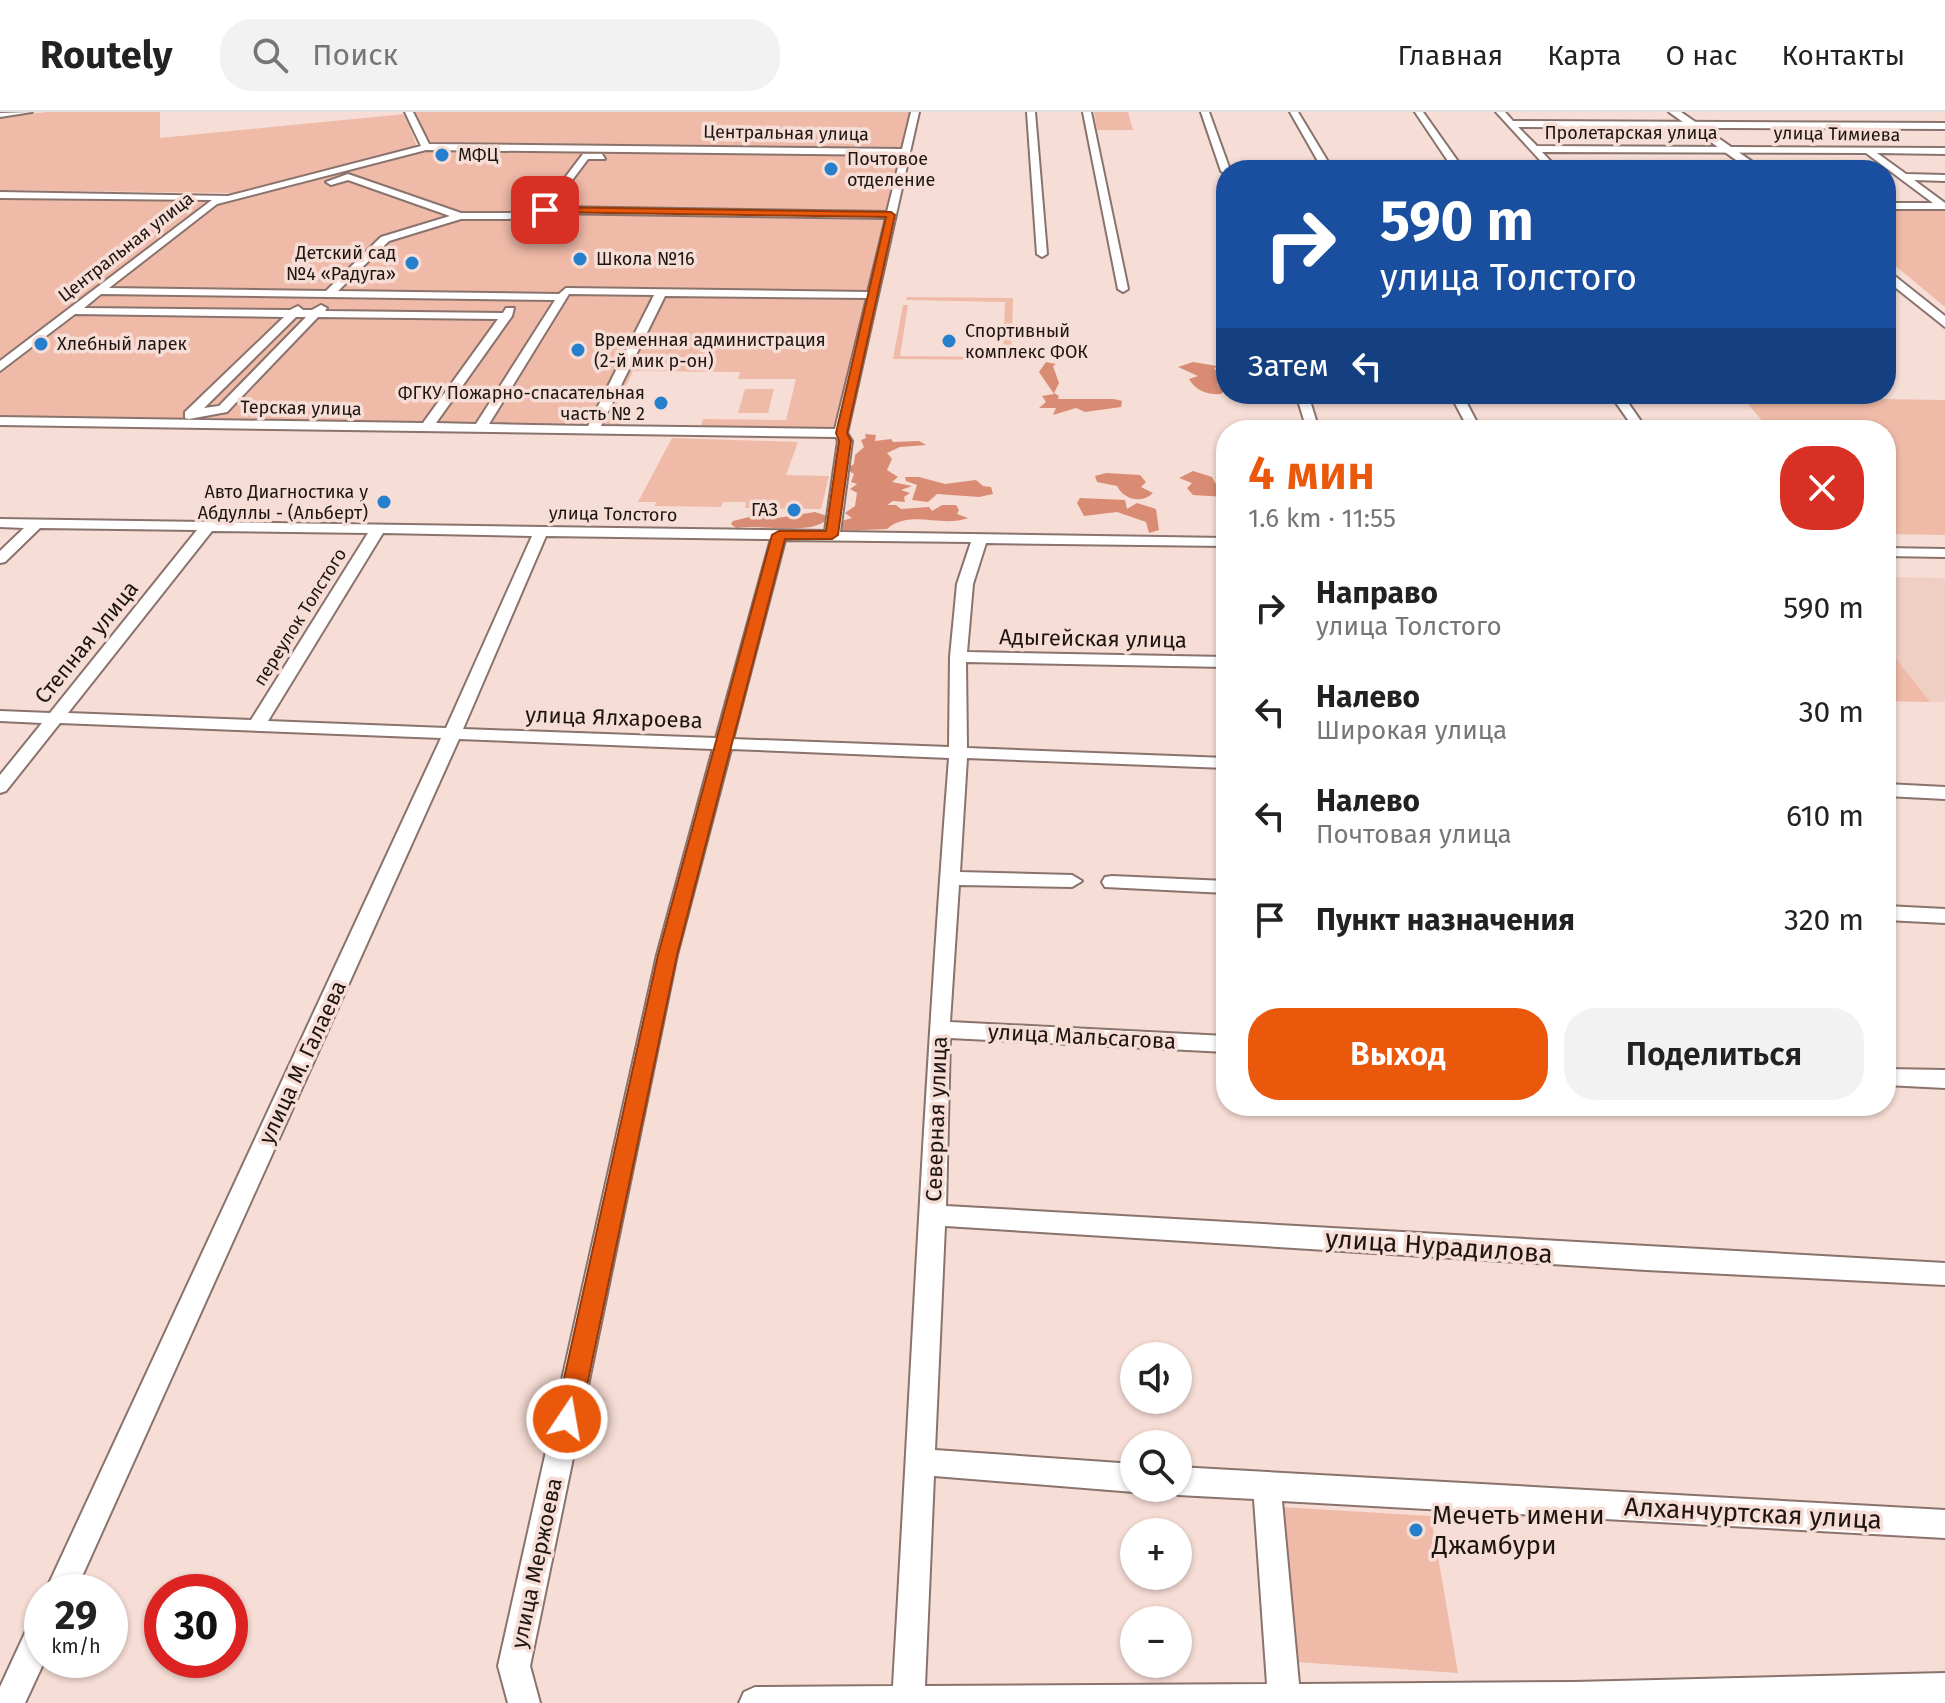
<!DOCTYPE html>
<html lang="ru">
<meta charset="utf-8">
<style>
:root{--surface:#fff;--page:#f2f2f2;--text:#222;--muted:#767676;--line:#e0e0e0;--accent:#ea580c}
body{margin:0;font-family:"Fira Sans",sans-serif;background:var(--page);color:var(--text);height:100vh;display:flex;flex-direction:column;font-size:30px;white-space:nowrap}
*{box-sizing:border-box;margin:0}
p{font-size:26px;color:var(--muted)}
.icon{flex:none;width:44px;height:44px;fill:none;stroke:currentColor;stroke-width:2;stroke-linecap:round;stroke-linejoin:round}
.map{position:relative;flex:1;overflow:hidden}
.details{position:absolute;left:1216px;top:308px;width:680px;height:696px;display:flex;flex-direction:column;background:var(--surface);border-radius:32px;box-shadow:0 2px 6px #0004}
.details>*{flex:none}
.hud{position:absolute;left:1216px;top:48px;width:680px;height:244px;border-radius:32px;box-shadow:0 2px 6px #0004;background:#1a4fa0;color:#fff;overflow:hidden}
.fabs{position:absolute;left:1120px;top:1230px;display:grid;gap:16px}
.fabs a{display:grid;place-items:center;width:72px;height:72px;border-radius:50%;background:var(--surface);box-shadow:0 2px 6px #0004;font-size:40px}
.speed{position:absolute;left:24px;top:1462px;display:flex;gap:16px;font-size:40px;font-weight:700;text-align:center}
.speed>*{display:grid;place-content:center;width:104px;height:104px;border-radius:50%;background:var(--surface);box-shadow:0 2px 6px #0004;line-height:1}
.speed small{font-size:20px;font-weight:400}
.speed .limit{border:12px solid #d22;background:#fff;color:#111}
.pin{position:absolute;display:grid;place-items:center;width:68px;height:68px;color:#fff;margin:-34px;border-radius:16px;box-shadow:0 4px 12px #0006}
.me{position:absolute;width:88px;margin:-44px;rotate:12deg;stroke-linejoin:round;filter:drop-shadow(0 0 6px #0008)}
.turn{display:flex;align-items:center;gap:28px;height:168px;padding:0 32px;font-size:36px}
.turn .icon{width:104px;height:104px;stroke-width:2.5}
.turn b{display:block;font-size:56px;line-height:68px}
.then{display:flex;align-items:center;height:76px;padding:0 32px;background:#0003;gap:16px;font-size:30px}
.round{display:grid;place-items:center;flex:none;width:84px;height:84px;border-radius:32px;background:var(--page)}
.head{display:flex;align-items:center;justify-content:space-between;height:136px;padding:0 32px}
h1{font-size:48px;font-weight:600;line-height:60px;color:var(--accent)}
.button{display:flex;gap:16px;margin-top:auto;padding:16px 32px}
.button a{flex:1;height:92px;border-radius:32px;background:var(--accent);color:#fff;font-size:32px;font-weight:600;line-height:92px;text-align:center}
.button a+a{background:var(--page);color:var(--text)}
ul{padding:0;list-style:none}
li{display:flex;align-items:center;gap:24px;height:104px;padding:0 32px}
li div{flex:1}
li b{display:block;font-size:30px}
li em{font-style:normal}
header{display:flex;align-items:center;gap:48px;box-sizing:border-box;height:112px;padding:0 40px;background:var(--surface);border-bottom:2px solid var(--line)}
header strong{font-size:38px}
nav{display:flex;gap:44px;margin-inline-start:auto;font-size:28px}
.search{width:560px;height:72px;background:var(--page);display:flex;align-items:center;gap:20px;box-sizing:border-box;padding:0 28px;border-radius:32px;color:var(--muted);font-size:30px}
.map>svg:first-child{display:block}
.built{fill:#efcec3}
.green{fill:#f0baa8}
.forest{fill:#d98c73}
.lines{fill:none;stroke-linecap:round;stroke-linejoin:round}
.minor-casing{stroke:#89736c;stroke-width:4}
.major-casing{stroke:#89736c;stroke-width:4}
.minor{fill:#fff;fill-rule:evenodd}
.major{fill:#fff;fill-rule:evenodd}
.route{fill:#ea580c;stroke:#983908;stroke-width:2}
.poi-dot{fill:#257fcc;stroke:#f6ddd5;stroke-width:3}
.labels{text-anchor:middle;stroke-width:7;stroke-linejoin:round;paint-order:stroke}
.far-street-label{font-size:18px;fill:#1e1512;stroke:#f6ddd5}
.far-poi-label{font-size:18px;fill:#1e1512;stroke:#f6ddd5;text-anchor:start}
.street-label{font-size:22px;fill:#1e1512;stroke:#f6ddd5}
.near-street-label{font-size:26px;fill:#1e1512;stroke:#f6ddd5}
.near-poi-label{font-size:26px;fill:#1e1512;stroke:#f6ddd5;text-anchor:start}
</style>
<header>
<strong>Routely</strong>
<div class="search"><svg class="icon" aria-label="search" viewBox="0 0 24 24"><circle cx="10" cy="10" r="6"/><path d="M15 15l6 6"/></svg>Поиск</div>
<nav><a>Главная</a><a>Карта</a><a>О нас</a><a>Контакты</a></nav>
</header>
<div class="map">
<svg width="1945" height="1591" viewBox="0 0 1945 1591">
<rect width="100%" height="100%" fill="#f6ddd5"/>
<path class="built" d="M1886,465l59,1v124l-59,-1z"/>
<path class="green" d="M47,0h113v26l245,-24 12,33 -185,46 -232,-3v-73z
M409,0h506l-74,321 -142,-2 4,-12 83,1 10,-41h-58l2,-7 -107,-1 -22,47h12l-5,12 -618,-9v-226l232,2 194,-50z
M1094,0h34l5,18h-36z
M1886,96h59v99l-59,-49z
M907,185l106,1 -2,62 -118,-1 10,-54h5l-8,51 103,1 2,-55 -99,-2z
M745,277h29l-6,24h-30z
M1742,285l203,3v135l-59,-1v-104h-116z
M672,326l126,4 -12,33 43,1 -8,33 -76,-1 1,-6h-23l-2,5 -66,-1 1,-4h-18z
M1886,534l44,56 -44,-1z
M1281,1395l150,9 27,157 -162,-11z"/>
<path class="forest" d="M1046,250l10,2 -3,2 6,17 -5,10 5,3 -1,3h56l8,2 -1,6 -36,5 -9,-4 -23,7 3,-7h-17l7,-6 -4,-6 12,-2 -15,-22z
M1193,250l24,4 -3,3 6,3 -4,5 6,5 -5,2 7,7 -3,3c-13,1 -25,-3 -32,-15l9,-3 -20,-9z
M865,322l11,1 -1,6 16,-2 2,3 26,-1 7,4 -26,2 -13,6 5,6 -5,11 11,7 -6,5 20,4 -11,4 9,3 -6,4 1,5 -12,-1 -6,4h9l5,4 28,-2 3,4 10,-6h14l3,5 -2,4 11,4c-27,10 -58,-9 -81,11l-51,2 2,-9 14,-4 -7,-5 10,-7 2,-13 -7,-4 7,-5 -6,-2 3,-8 -8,-5 8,-5 1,-9 9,-8 -3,-7 5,-2z
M1193,359l19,6 4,7 10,1v12l-33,-2 -6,-7 5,-5 -13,-5z
M1106,361l34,2 6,7 -5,5 12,6c-11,11 -29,7 -36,-7l-20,-4 -2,-6z
M905,365h14l26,7 31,-4 7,6 8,1 2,7 -14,3 -42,-3 -9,8 -16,-2 5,-15 -11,-4z
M1080,386l45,2 2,9 10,-6 19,6 3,21 -10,3 -3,-11 -29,-10 -33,4 -7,-13z
M815,400l12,4 -3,6c-22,13 -62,2 -88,6l-5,-4 2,-3 24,-6 14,4z"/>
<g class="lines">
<defs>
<path id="minor" d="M32,0l-32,5v-4z
M405,0h8l16,32 473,5 9,-37h8l-72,321 5,8 -12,91 386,6v8l-240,-3 -13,41 -6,68 259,5v10l-260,-5 1,86 259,10v10l-259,-10 -7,114 112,3 10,6 -10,6 -113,-2 -9,137 276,14v16l-276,-14 -4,168 999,57v22l-299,-15 -701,-44 -10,224 199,14v24h9l-9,4 -200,-16 -9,210 342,-2 -13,-185 -76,-4 -10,-4 -1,-3h11v-21l767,43v28l-663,-37 17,183 275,-2 371,-9v30h-1206l5,-11 11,-5 138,-1c18,-309 32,-619 56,-928l-218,-9 -54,206 -147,711 10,37h-32l-10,-37 159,-711 56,-206 -254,-10 -384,853h-30l396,-854 -381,-15 -54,68 -6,2v-18l42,-52 -42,-2v-10l50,2 147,-183 -157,-2 -35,34 -5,1v-12l24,-23 -24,-1v-8l825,12 13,-90 -2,-4 -836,-12v-8l423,6 75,-104 -180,-2 -91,95 -38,7 -4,-1v-6l99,-95 -209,-3 -75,57v-10l212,-161 -212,-2v-6l228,4 193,-50zM426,38l475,5 -14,57 -335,-5 36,-48h17l-3,-5h-19l-41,54 -33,5h-48l-113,-39 -22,8 5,3 17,-5 102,36 -69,21 -55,54 -217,-3 108,-84zM545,101l341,5 -18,74 -302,-4 -7,6 -221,-3 51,-50 72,-22h48zM101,182l454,6 -79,124 -40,-1 76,-107 2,-8h-8l-3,5 -178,-2 2,-3 -6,-3 -9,5h-9l-5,-4 -8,4 -206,-2zM569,182l85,1 -66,131 -99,-2zM665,184l202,2 -32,131 -234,-3zM296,205h10l-87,89 -15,2zM212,419l156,2 -117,187 -183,-7zM383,421l149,3 -86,192 -178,-7zM546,424l225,3 -55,199 -253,-9zM785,428l186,2 -14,42 -7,73 -1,90 -216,-8z
M1027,0h8l12,142 -5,3 -5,-3z
M1083,0h8l37,177 -5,3 -5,-3z
M1201,0h8l21,58h-4v4l-5,-3z
M1290,0h8l35,58h-10z
M1415,0h8l41,58h-10z
M1496,0h9l8,9 432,2v6l-427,-2 19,19 408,2v6l-68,-1 29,21 39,1v6l-31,-1 31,23v6h-59v-6h47l-67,-50 -324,-1 17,18h-10z
M1296,282h12l11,36h-12z
M1450,282h12l19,36h-12z
M1610,282h12l25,36h-12z
M1886,436l59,1v8l-59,-1z
M1886,672l59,3v12l-59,-3z
M1112,764l114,5v12l-121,-6 -3,-5 3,-5z
M1886,794l59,3v14l-59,-3z
M1886,957l59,1v18l-59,-3z
M42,1504v44h3l-20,43h-25v-16l31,-67z"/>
<path id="major" d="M1669,0h12l83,58h-14z
M1886,157l59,47v11l-59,-47z"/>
</defs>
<use href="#minor" class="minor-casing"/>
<use href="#major" class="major-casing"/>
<use href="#minor" class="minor"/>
<use href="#major" class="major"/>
</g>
<path class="route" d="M545,95l346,5 4,3 -48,218 4,8 -13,94 -6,4h-47l-108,416 -97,464 -4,8 -9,3 -8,-3 -4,-8 103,-464 114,-420 7,-4h47l13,-90 -3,-8 50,-216 -344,-5z"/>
<g class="poi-dot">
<circle cx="442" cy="43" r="8"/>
<circle cx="831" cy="57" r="8"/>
<circle cx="580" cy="147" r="8"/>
<circle cx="412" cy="151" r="8"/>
<circle cx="949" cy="229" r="8"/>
<circle cx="41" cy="232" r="8"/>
<circle cx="578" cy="238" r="8"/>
<circle cx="661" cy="291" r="8"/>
<circle cx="384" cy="390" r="8"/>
<circle cx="794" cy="398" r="8"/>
<circle cx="1416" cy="1418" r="8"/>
</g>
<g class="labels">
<g class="far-street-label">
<text transform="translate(786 21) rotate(1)" y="6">Центральная улица</text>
<text x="1631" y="27">Пролетарская улица</text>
<text transform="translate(1837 22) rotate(1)" y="6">улица Тимиева</text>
<text transform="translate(126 135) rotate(-38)" y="6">Центральная улица</text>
<text transform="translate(301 296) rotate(1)" y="6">Терская улица</text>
<text transform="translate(613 402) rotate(1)" y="6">улица Толстого</text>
<text transform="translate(300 505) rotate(-58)" y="6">переулок Толстого</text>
</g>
<g class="far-poi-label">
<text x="458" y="49">МФЦ</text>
<text x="847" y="53">Почтовое<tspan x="847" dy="21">отделение</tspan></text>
<text x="396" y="147" text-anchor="end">Детский сад<tspan x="396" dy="21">№4 «Радуга»</tspan></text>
<text x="596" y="153">Школа №16</text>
<text x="965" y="225">Спортивный<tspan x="965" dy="21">комплекс ФОК</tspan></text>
<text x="594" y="234">Временная администрация<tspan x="594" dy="21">(2-й мик р-он)</tspan></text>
<text x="57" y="238">Хлебный ларек</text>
<text x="645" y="287" text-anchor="end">ФГКУ Пожарно-спасательная<tspan x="645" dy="21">часть № 2</tspan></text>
<text x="368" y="386" text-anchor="end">Авто Диагностика у<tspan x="368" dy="21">Абдуллы - (Альберт)</tspan></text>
<text x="778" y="404" text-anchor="end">ГАЗ</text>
</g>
<g class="street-label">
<text transform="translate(1093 526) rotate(1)" y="8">Адыгейская улица</text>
<text transform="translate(86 530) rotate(-51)" y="8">Степная улица</text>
<text transform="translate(614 605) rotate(2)" y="8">улица Ялхароева</text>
<text transform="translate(1082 924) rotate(3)" y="8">улица Мальсагова</text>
<text transform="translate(302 950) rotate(-65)" y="8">улица М. Галаева</text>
<text transform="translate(936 1007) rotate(-88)" y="8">Северная улица</text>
<text transform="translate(536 1451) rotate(-78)" y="8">улица Мержоева</text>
</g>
<g class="near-street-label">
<text transform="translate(1439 1134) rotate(4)" y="9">улица Нурадилова</text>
<text transform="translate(1753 1401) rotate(3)" y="9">Алханчуртская улица</text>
</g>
<g class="near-poi-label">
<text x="1432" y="1412">Мечеть имени<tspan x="1432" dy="30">Джамбури</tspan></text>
</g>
</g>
</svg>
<div class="fabs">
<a><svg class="icon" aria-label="sound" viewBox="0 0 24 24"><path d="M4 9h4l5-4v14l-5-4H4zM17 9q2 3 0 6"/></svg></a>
<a><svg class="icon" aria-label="search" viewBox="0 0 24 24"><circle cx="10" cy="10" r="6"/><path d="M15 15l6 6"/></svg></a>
<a>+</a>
<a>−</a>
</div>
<div class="speed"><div>29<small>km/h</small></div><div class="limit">30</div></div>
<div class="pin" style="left:545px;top:98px;background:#d93025"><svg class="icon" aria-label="arrive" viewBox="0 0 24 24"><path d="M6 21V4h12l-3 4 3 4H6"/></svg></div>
<svg class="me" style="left:567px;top:1307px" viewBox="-20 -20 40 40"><circle r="17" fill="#ea580c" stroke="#fff" stroke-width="3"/><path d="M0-11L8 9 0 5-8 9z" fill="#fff"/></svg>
<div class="hud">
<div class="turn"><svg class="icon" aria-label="right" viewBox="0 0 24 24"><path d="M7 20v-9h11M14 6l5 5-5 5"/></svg><div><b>590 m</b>улица Толстого</div></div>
<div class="then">Затем<svg class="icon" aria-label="left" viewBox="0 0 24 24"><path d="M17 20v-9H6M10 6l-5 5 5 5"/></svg></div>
</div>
<section class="details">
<div class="head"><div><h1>4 мин</h1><p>1.6 km · 11:55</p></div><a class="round" style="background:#d93025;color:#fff"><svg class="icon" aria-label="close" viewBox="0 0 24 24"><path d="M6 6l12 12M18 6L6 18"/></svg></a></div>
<ul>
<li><svg class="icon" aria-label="right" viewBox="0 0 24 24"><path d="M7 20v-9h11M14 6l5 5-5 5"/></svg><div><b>Направо</b><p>улица Толстого</p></div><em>590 m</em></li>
<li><svg class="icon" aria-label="left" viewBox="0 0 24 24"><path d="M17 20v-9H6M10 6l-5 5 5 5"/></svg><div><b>Налево</b><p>Широкая улица</p></div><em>30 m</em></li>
<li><svg class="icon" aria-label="left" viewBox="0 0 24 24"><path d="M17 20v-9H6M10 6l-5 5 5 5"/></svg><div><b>Налево</b><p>Почтовая улица</p></div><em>610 m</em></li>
<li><svg class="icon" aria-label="arrive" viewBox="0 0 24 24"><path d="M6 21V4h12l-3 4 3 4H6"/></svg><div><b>Пункт назначения</b></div><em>320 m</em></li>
</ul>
<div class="button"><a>Выход</a><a>Поделиться</a></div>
</section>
</div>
